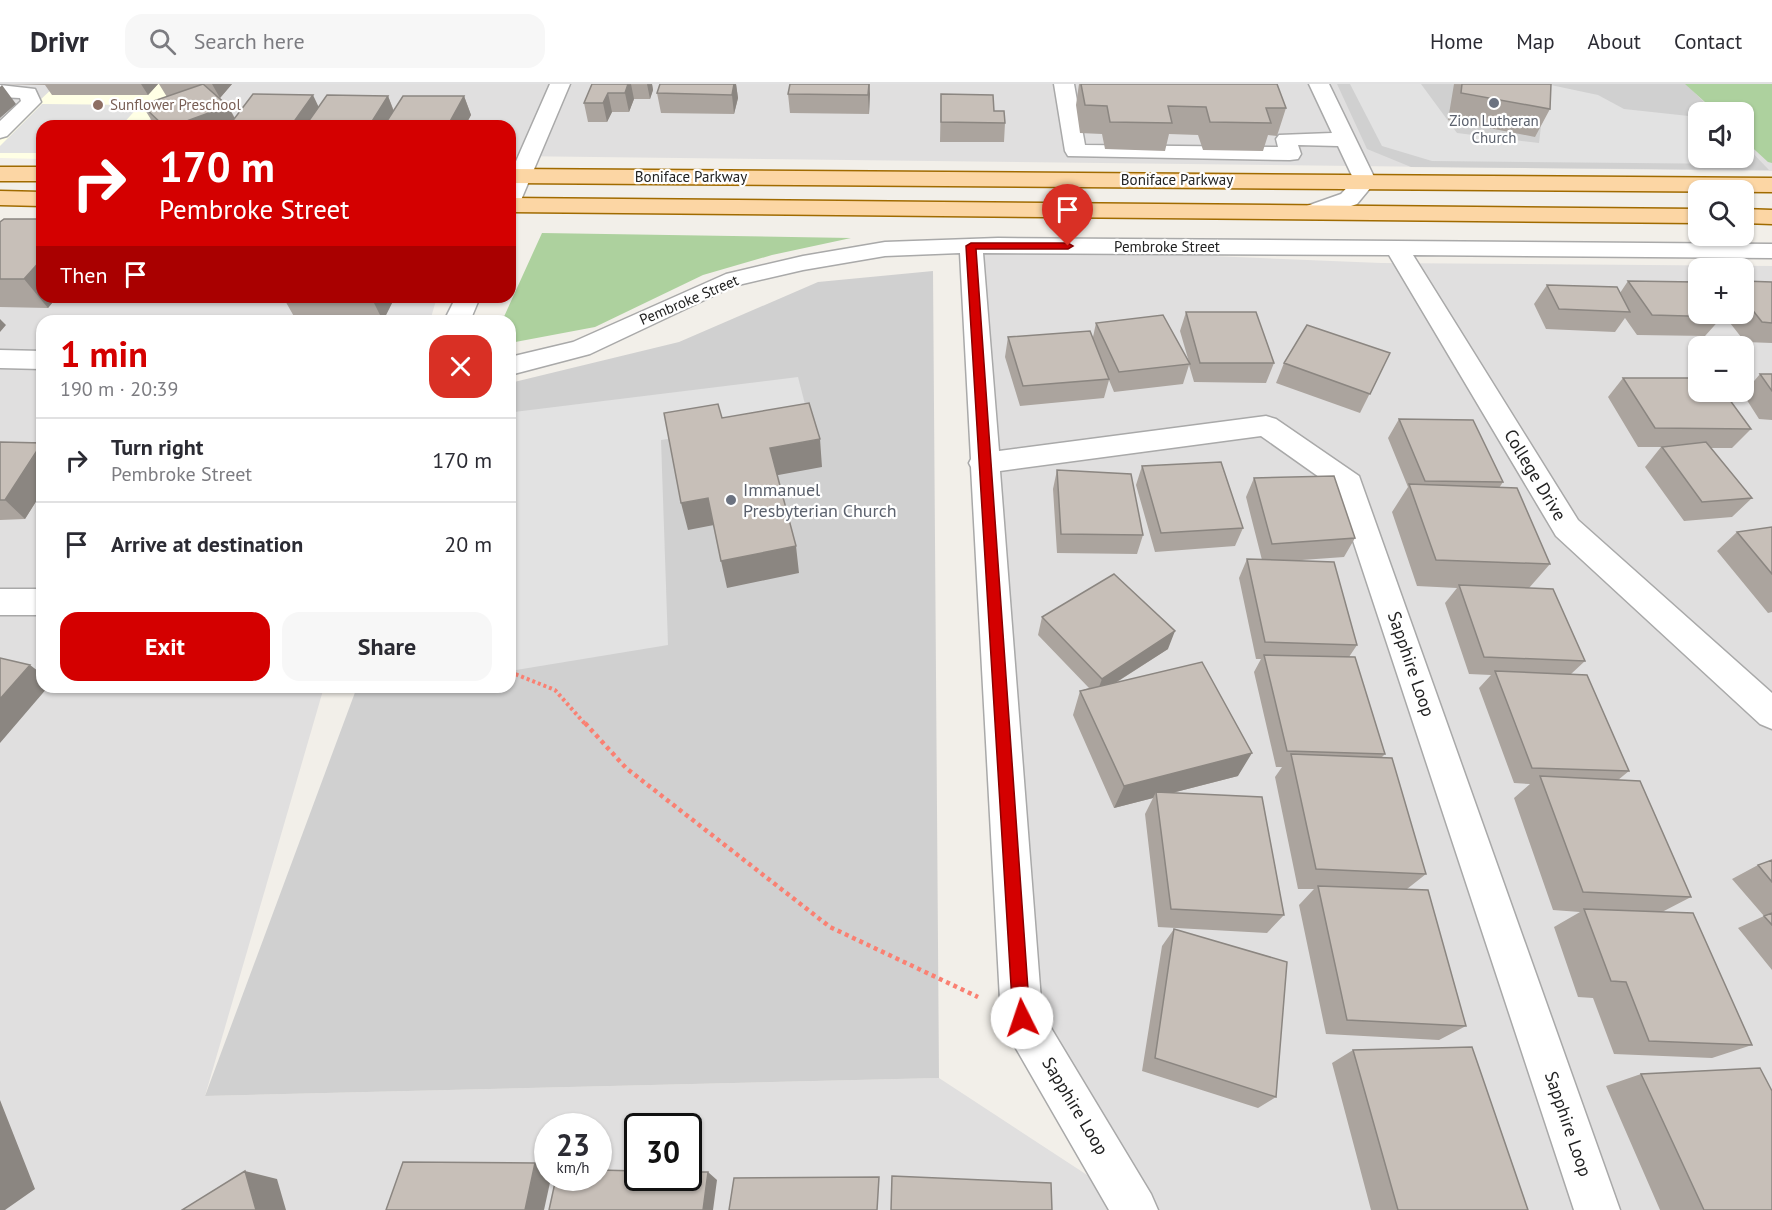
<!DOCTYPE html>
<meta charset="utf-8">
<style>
:root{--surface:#fff;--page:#f7f7f7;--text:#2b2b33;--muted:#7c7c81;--line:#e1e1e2;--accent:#d40000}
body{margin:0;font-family:"PT Sans",sans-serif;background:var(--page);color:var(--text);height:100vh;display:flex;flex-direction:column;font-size:22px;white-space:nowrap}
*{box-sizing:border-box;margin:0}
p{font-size:20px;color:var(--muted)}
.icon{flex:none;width:33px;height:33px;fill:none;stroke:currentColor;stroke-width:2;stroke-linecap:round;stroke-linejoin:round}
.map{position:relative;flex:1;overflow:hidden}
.side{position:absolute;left:36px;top:231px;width:480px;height:378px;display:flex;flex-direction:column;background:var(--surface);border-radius:18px;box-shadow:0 2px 4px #0004}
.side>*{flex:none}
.guide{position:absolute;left:36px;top:36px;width:480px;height:183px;border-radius:18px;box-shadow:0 2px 4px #0004;background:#d40000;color:#fff;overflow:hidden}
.controls{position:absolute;left:1688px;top:18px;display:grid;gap:12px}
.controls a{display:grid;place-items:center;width:66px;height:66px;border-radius:12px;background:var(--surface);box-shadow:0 2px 4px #0004;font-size:30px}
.speed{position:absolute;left:534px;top:1029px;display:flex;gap:12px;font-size:30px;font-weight:700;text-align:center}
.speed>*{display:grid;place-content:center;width:78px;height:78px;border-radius:50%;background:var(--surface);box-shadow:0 2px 4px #0004;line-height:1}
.speed small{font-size:15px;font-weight:400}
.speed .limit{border:3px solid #111;border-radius:9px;background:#fff;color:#111}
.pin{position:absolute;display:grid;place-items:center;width:51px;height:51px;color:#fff;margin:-62px -26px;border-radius:50% 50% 50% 0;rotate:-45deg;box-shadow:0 0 6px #0007}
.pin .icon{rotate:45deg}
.me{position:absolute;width:66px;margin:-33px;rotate:356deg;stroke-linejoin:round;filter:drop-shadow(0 0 4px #0008)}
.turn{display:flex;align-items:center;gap:21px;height:126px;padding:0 24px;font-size:27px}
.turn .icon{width:78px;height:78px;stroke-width:2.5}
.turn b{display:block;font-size:42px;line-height:51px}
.then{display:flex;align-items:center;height:57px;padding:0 24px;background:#0003;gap:12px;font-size:22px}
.round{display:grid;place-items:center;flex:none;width:63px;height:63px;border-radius:18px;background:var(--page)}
.headline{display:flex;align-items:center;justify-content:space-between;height:102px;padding:0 24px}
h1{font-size:36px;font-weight:600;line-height:45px;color:var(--accent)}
.button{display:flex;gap:12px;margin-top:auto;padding:12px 24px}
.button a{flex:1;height:69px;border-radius:18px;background:var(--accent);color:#fff;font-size:24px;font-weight:600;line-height:69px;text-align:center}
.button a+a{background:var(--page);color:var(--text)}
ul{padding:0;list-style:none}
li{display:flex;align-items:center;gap:18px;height:84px;padding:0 24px;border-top:2px solid var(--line)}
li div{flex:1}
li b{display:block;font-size:22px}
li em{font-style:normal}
header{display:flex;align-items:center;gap:36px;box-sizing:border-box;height:84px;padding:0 30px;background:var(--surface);border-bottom:2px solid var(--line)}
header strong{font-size:28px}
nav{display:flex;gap:33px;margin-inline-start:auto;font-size:21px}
.search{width:420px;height:54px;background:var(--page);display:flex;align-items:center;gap:15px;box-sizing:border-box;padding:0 21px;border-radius:18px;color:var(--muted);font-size:22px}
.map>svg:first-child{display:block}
.residential{fill:#e0dfdf;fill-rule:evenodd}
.education{fill:#ffffe5}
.religious{fill:#d0d0d0}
.forest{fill:#add19e}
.parking{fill:#e2e2e2}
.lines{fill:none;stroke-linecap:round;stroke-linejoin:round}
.minor-casing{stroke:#a9a9a9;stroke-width:3}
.major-casing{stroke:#a06b00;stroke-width:3}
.path-far1{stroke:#fa8072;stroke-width:4;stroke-dasharray:3 3;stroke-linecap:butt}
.path{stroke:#fa8072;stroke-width:4.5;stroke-dasharray:4 4;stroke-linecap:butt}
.minor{fill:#fff;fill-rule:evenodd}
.major{fill:#fcd6a4;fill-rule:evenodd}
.wall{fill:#aba49e}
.shaded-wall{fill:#8b8681}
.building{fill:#c7bfb8;stroke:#8b8681;stroke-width:1.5}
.route{fill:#d40000;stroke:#8a0000;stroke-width:1.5}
.worship-dot{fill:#6b7280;stroke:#fff;stroke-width:2}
.education-dot{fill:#8d6e63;stroke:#fff;stroke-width:2}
.labels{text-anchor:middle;stroke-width:4.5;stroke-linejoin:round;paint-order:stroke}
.far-education-label{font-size:15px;fill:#785e54;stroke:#fff;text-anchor:start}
.far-worship-label{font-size:15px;fill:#5b616d;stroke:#fff}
.far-street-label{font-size:15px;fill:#222;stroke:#fff}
.street-label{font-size:18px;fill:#222;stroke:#fff}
.worship-label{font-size:18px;fill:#5b616d;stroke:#fff;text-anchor:start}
</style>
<header>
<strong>Drivr</strong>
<div class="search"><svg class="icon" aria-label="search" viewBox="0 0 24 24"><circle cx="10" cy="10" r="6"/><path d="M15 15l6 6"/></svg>Search here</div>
<nav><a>Home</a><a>Map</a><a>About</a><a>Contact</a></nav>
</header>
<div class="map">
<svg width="1772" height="1126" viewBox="0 0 1772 1126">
<rect width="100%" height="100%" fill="#f2efe9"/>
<path class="residential" d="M0,0h1772v87l-1262,-15v-30h-468l-42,26zM1698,28h45v46h-45z
M0,145l42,68h395l-7,24h-388v366h282l-119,409 734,-18 194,127 -111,-187 -51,-772 410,17 391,3v944h-1772zM1698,184h45v46h-45zM1698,262h45v46h-45zM548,1042h50v52h-50zM638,1042h50v52h-50z"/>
<path class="education" d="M57,0h124l-37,42h-102v33l-42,-1v-20z"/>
<path class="religious" d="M1337,0h349l28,28h-16v46h45v-15l26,27 -358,-3 -44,-18z
M933,187l6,807 -734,18 152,-409h153v-304l169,-41 139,-60z"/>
<path class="forest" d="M1685,0h87v79l-4,-1 -25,-23v-27h-27z
M542,149l309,5 -79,17 -69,20 -108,52 -85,16v-22h-8z"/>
<path class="parking" d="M1350,0h71l36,49 82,10 7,-59 52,11 26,14 74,8v41h39l5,6 -310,-3 -50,-15z
M42,20l98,1 -19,21h-79v27h-42v-7z
M798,293l10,39 -147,24 7,205 -158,26v-219l4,-40z"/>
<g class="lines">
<defs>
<path id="minor" d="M550,0h20l-49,116 -3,5 -8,2v-32z
M1054,0h20l11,61 193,2 -2,-8 3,-4 53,-2 -23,-49h20l47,97 -19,23 -45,15 -8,-2 -3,-5 3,-5 37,-13 13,-14 -16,-34 -40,-1 3,9 -3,5 -8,1 -222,-4 -3,-5z
M0,1l35,4 6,13 -34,34 -7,2v-17l21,-20 -1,-3 -20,-1z
M998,154l774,6v14l-359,-3 165,265 194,173v36l-12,-5 -204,-188 -167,-281 -406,-2 16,198 267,-35 10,3 83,57 261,734h-46l-238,-721 -75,-53 -261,35 42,542 109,181 7,16h-49l-102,-177 -6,-15 -30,-551 -2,-4 2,-4 -11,-206 -75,3 -82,14 -69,16 -144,68 -80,21v-18l63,-15 153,-68 77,-18 82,-14z
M456,213h24l-10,24h-26z
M0,266l42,1v18l-42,-1z
M0,505h42v26h-42z"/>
<path id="major" d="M0,83h42v14h-42z
M510,85l1262,9v14l-1262,-9z
M0,107l42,1v14l-42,-1z
M510,114l1188,11v14l-1188,-11z
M1743,125l29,1v14l-29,-1z"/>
</defs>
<use href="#minor" class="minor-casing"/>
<use href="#major" class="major-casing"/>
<path class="path-far1" d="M510,588l45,18 31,35"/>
<path class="path" d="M585,639l41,45 204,159 148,70"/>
<use href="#minor" class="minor"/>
<use href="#major" class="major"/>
</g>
<path class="wall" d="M0,0h158l-10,11h-96l-7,-10z
M159,0h73l-12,14 8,8 7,12 84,-11 69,-11 6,15 70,-15 7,19 -6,11h-310l-13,-21 25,-8z
M592,0h60l1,6 -3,9h-16l-5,13h-17l-5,10h-19l-4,-19z
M660,0h76l2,14 -4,16 -73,-1 -4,-20z
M790,0h80l-1,30 -79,-1 -2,-19z
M1079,0h198l9,24 -9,28 -9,-1 -5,16 -60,-1 -5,-15 -29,-1 -4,17 -60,-2 -3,-15 -22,-1 -4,-28z
M1454,0h97l-1,25 -15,28 -87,-17z
M941,10l53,17 11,12 -1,19h-64z
M0,138l42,75h15l-9,11 -48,-1z
M1628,197l94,36 -17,19 -68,-1 -12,-17 -10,14 -69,-3 -12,-25 13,-19 73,8z
M1743,197l29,1v61l-27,-1 -22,-28h20z
M283,213h112l-12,24 -87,-1z
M1186,228l88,51 -8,20 -72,-1 -5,-17 -6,19 -69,8 -5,-12 -5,18 -84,8 -15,-49 3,-20h85l3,-14 93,39 -9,-31z
M1390,269l-30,60 -84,-30 8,-20z
M1760,290h12v46l-13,-1 -16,-25z
M1623,294l128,51 -19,19h-21l41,50 -20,19 -48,4 -39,-54 16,-20h-23l-30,-50z
M1399,335l104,63 -4,6 51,76 -21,24 56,73 -14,13 58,97 -11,9 73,117 -29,15 90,133 -40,13 -98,-4 -21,-56 -15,-1 -24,-70 26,-15 -27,-2 -39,-112 16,-14 -16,-1 -35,-95 12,-13 -22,-1 -24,-71 12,-15 -40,-2 -25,-74 16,-25 -20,-49z
M0,358l42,1v49l-17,27 -25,1z
M1142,382l101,62 -8,18 -80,6 -19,-67z
M1057,386l86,65 -6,19 -80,-1 -4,-64z
M1254,394l101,60 -11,19 -56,4 69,84 -8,12 36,97 -4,4 45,116 -19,15 59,137 -27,14 -113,-6 -27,-129 15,-16h-16l-23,-112 7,-10h-6l-22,-95 7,-13h-5l-17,-81 8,-19 15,1 -16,-63z
M1772,443v85l-4,1 -51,-62 20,-19z
M1042,533l126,32 -51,33 121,94 -66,17 112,122 -17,18 -109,-6 -13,-113 8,-16 -39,10 -41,-93 7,-24 9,-3 -51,-53z
M1772,776v110l-34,-42 26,-12 -32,-37 26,-14z
M1174,845l102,168 -18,11 -116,-37 20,-125z
M1353,966l175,160h-157l-39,-147z
M1641,990l131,136h-112l-54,-124z"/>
<path class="shaded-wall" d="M141,0h17l-10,11z
M212,0h20l-12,14z
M628,0h3l3,15 -5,13 -4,-19z
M647,0h5l1,6 -3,9z
M734,0h2l2,14 -4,16 -2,-19z
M869,0l1,10 -1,20 -1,-19z
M2,1l14,19 -16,14v-31z
M608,9l4,19 -5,10 -4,-19z
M313,11l9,19 -14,8 2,4h-16l-1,-3z
M388,12l7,19 -10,9 1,2h-14l-1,-3z
M464,12l7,19 -6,11h-16l-1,-1z
M228,22l9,17h-6l2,3h-60z
M42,175v38h15l-9,11 -24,-29z
M371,213h24l-12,24z
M0,235l6,6 -6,7z
M820,355l2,28 -49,9 -3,-28z
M42,360v48l-17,27 -20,-19z
M708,414l6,27 -26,5 -7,-27z
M796,462l3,27 -72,15 -6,-27z
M1175,547l-7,18 -72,46 6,-16z
M30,581l12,9v13h6l-48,56v-44z
M1252,669l-14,23 -82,21v-5l-3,6 -39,10 10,-22z
M0,1016l35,89 -30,21h-5z
M535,1079l13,5v10h3l-7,32h-19z
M245,1087l32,8 9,31h-30z
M708,1088l9,8 -4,30h-10z"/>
<path class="building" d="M203,0l25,22 -55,20h-9l-22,-21z
M592,0h36l-3,9h-17l-5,10h-19z
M660,0h74l-2,11 -75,-2z
M790,0h79l-1,11 -80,-1z
M1081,0h196l9,24h-20l5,15 -61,-1 -4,-15 -38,-1 4,17 -62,-1 -3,-16 -22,-1z
M1462,0h89l-1,25 -89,-16z
M253,10l60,1 -20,28h-62z
M941,10l52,1 1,16h10l1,12 -64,-1z
M327,11l61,1 -17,27 -63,-1z
M403,12h61l-16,29 -63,-1z
M4,135h38v40l-18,20h-24v-57z
M1628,197l68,1 2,3v29h21l3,3 -70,-2z
M1743,197l29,1v41l-10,-1 -19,-24z
M1547,201l70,2 13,25 -71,-3z
M1186,228h70l18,51h-74z
M1163,231l27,49 -71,8 -23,-49z
M1307,241l83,28 -20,41 -86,-31z
M1090,247l19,48 -86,7 -15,-49z
M1760,290h12v17z
M1623,294h75v14h26l27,37 -96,-1z
M809,319l11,36 -50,9 26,98 -75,15 -13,-63 -27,5 -17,-90 54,-9 4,14z
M1399,335l74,1 30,62 -78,-1z
M0,358l42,1 -37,57h-5z
M1706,358l46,56 -50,4 -40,-55z
M1221,378l22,66 -82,5 -19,-67z
M1057,386l74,4 12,61 -82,-1z
M1334,392l21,62 -83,6 -18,-66z
M1409,400l108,4 33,76 -114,-4z
M1772,443v47l-35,-42z
M1247,475l87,3 23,83 -92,-3z
M1114,490l61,57 -73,48 -60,-62z
M1459,501l94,4 32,72 -101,-4z
M1264,571l91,2 30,97 -98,-3z
M0,574l30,7 -30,34z
M1202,578l50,91 -128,33 -44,-95z
M1495,587l92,4 42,96 -97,-3z
M1291,670l101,4 34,116 -110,-5z
M1540,692l100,5 51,116 -108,-5z
M1156,708l106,5 22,118 -113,-6z
M1772,776v22l-14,-17z
M1318,802l110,4 38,136 -119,-6z
M1584,825l109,4 59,132 -103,-4 -23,-59 -15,-1z
M1772,829v12l-8,-9z
M1174,845l113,33 -11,135 -121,-39z
M1472,963l56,163h-130l-45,-160z
M1760,984l12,23v119h-68l-63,-136z
M403,1078l132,1 -10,47h-139z
M598,1086l40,1v7h50v-6h20l-5,38h-154l7,-32h42z
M245,1087l11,39h-74z
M892,1092l159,7 1,27h-161z
M879,1093l-2,33h-148l5,-32z"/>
<path class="route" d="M971,159h97l5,3 -5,3h-92l54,769 -2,6 -6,3 -7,-3 -2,-6 -47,-772z"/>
<g class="worship-dot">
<circle cx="1494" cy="19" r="6"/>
<circle cx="731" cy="416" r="6"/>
</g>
<circle class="education-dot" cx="98" cy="21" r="6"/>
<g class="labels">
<g class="far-education-label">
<text x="110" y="26">Sunflower Preschool</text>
</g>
<g class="far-worship-label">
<text x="1494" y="42">Zion Lutheran<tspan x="1494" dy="17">Church</tspan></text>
</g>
<g class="far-street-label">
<text x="691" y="98">Boniface Parkway</text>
<text x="1177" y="101">Boniface Parkway</text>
<text x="1167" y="168">Pembroke Street</text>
<text transform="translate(689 216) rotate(-23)" y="5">Pembroke Street</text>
</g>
<g class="street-label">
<text transform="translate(1535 391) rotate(59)" y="6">College Drive</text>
<text transform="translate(1411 580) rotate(71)" y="6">Sapphire Loop</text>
<text transform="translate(1075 1022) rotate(59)" y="6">Sapphire Loop</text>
<text transform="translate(1568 1040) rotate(71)" y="6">Sapphire Loop</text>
</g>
<g class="worship-label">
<text x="743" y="412">Immanuel<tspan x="743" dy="21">Presbyterian Church</tspan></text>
</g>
</g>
</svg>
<div class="controls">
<a><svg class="icon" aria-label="sound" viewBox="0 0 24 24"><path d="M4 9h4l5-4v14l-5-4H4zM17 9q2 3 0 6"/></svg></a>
<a><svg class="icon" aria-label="search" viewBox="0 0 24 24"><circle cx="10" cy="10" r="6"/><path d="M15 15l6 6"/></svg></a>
<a>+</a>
<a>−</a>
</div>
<div class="speed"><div>23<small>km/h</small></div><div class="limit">30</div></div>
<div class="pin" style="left:1068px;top:162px;background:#d93025"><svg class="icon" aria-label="arrive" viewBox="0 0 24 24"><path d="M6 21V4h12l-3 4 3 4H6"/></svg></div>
<svg class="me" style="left:1022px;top:934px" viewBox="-20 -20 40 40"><circle r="19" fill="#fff"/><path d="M0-13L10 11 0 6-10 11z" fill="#d40000"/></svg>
<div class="guide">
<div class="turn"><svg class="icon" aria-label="right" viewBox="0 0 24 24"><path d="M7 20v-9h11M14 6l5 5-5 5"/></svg><div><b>170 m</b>Pembroke Street</div></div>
<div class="then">Then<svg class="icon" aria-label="arrive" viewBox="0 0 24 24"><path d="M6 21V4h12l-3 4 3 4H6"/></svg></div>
</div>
<section class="side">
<div class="headline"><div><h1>1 min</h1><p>190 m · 20:39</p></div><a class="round" style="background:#d93025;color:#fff"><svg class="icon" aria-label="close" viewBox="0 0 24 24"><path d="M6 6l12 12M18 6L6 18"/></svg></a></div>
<ul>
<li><svg class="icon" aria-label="right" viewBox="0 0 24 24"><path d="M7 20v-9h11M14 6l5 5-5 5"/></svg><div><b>Turn right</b><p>Pembroke Street</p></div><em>170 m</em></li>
<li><svg class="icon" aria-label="arrive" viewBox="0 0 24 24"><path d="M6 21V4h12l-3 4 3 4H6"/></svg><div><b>Arrive at destination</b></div><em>20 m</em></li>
</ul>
<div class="button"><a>Exit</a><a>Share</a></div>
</section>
</div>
